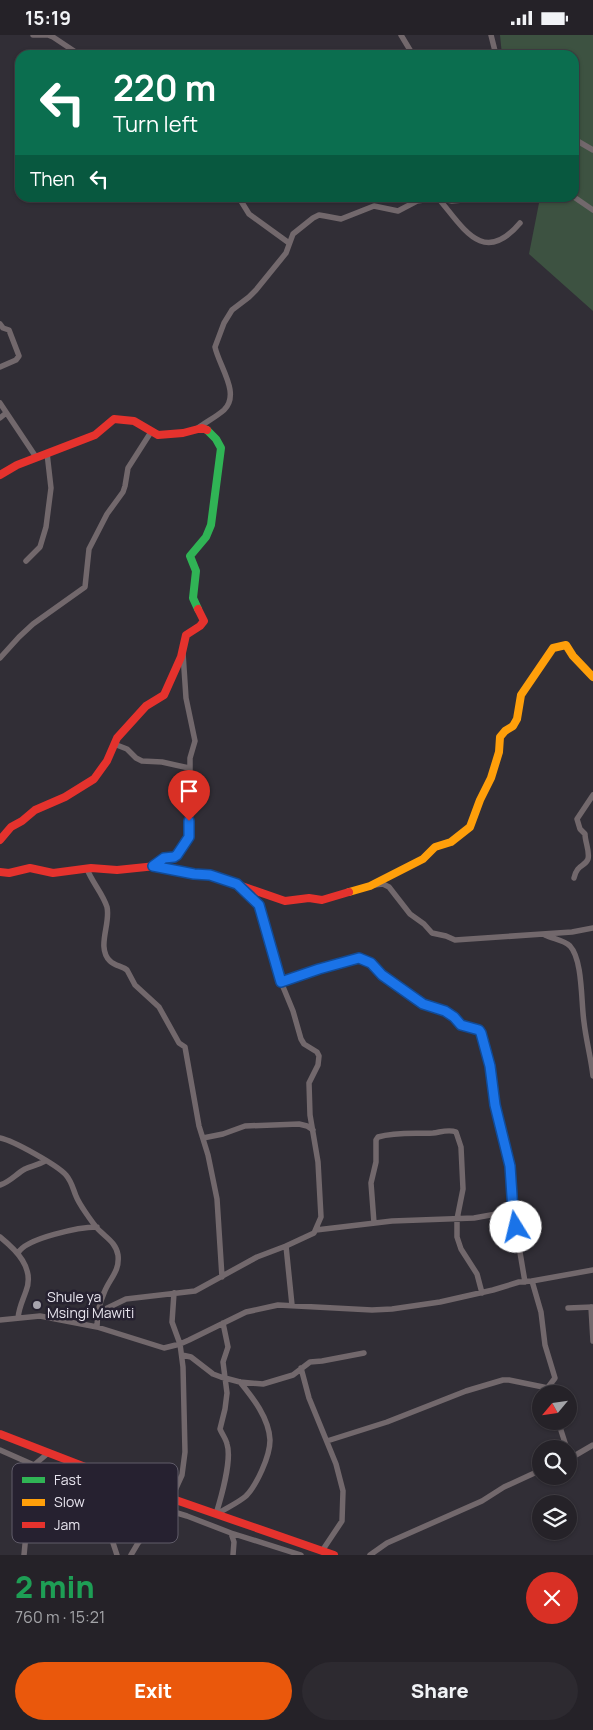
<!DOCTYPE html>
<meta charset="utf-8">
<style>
:root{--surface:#252228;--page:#2d2a30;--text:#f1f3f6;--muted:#a3a4a8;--line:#423f45;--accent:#ea580c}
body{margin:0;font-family:Manrope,sans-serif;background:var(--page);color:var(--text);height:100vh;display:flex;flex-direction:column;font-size:19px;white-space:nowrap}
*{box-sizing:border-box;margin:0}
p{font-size:16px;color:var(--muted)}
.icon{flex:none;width:28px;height:28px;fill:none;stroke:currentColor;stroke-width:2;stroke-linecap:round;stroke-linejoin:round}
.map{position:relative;height:1520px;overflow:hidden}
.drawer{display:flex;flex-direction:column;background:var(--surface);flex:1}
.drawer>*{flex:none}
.top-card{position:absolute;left:15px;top:15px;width:564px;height:152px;border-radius:15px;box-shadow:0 1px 4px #0004,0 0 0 1px var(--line);background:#0b6e4f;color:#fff;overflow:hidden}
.needle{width:32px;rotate:241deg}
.controls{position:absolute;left:532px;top:1350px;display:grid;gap:10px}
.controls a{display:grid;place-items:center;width:45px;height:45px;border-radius:50%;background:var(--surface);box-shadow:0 1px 4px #0004,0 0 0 1px var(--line);font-size:25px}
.pin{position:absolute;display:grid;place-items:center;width:42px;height:42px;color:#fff;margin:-51px -21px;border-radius:50% 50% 50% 0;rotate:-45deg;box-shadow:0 0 5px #0007}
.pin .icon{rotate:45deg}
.me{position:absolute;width:55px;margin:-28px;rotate:351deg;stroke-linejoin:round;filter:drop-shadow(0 0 4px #0008)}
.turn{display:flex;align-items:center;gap:18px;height:105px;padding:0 15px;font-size:22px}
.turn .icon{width:65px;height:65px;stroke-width:2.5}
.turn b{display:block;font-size:35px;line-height:42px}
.then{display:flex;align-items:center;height:48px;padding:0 15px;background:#0003;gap:10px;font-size:19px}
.round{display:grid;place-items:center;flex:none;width:52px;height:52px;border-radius:26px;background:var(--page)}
.summary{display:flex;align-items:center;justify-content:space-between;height:85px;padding:0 15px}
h1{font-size:30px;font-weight:800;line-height:38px;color:#1e9e55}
.primary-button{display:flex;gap:10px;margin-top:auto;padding:10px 15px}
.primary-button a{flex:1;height:58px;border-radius:30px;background:var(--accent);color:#fff;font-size:20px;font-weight:800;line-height:58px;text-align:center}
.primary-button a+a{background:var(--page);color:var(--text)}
.status{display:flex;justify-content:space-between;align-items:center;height:35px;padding:0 25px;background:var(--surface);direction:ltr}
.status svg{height:14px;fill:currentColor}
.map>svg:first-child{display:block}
.green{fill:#3d5241}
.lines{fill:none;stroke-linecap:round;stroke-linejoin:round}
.street{stroke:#72686c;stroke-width:5.5}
.fast{stroke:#30b455;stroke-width:8}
.slow{stroke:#ff9f0a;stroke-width:8}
.jam{stroke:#e5322d;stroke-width:8}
.route-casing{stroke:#114b97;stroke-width:12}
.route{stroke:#1a73e8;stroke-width:9}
.poi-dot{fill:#a7a4ae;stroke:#262130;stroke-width:2}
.labels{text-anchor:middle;stroke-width:5;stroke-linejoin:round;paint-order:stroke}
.poi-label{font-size:14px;fill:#e7e4ee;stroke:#262130;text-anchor:start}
.key{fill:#262130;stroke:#605c69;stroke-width:1}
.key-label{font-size:14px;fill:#e7e4ee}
</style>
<div class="status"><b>15:19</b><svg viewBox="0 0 49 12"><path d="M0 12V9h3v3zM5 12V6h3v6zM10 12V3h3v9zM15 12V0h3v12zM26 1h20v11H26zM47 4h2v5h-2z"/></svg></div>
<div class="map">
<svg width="593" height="1520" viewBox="0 0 593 1520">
<rect width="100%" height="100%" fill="#312e36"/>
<path class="green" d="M500,0h93v276l-64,-57 11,-56 34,-1v-34l3,-2 -3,-6v-100h-72z"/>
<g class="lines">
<path class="street" d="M33,0h15l5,2 27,18
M401,0l12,20
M491,0l5,20
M574,104l19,11
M236,162l5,4 8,13 40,29
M574,162l19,13
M438,163c25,29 45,69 82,25
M0,289l3,4 6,2 10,26 -3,4 -16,7
M0,368l36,54
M0,383l6,-5
M198,393c8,-6 18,-11 26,-18 17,-16 -5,-44 -9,-63l9,-24 8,-13 17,-13 7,-7 30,-37 7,-19 20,-16 6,-3 6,1 16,3 33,-13 24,5 19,-10 21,-3 14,3 42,-4
M26,526l14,-14 6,-20 5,-39 -4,-35
M0,623l19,-21 14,-13 52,-37 4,-38 18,-35 16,-22 2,-6 3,-18 23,-36
M114,709l13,5 9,9 6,3 20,1 27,6
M153,831l12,-8 12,-3 12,-18 1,-4 -1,-11 4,-15 -3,-16v-33l5,-17 -9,-43 -3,-45
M87,834c5,13 16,25 20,38 4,17 -11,40 3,54 5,5 12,5 17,9l8,15 24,22 20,36 6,4 14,79 9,29 9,44 5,78
M574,843c3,-14 11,-11 14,-19 2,-8 -3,-17 -3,-25l-5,-5 -3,-10 16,-24
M238,850l21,20 20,72 14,34 8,28 3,5 13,8 2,4 -1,9 -9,18 1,32 8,47 3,55 -7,16 -28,13 6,59
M374,850l9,-1 6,3 21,27 14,10 8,9 14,3 9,4 117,-8 21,-4
M545,900c8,4 19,5 25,11 13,14 11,57 14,76 2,18 7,36 9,54
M281,947l38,-13 34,-11h6l12,5 11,12 41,29 22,7 9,6 7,8 18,5 2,3 9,33 5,39 15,61 3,45 12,71
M0,1103c14,3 57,27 66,37 6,7 7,14 10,21 3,8 16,26 21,32 8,9 19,14 21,27 2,17 -9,24 -14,38 -5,11 -7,22 -7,34
M203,1103l20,-4 22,-8 54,-2 8,2 6,4
M0,1150c10,-3 16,-11 25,-16 7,-3 13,-4 20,-8
M374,1188l-3,-40 5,-21v-22l2,-3c18,-5 36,-3 55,-4 8,-1 16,-4 23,-1l5,15 2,42 -6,30v18l4,12 16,25 5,19
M316,1195l76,-9 82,-3 39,-7
M0,1202c16,13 35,31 26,54 -3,9 -7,16 -8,27
M18,1218c8,-15 62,-26 79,-26
M532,1246l9,31 4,33 10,33 -6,8 -1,8
M591,1272l2,34
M568,1273l25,-1
M97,1278l29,-14 69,-8 62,-34 29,-11
M0,1285l40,-4 57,11 67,21 16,-4 9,-4 57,-28 32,-7 94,5 20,-1 48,-7 53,-12 26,-8 13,-1 61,-11
M182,1320l9,2 22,17 8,3 19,5 23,2 30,-9 17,-13 12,-1 42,-8
M301,1333l8,30 27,66 7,27 -1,30 -20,30
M558,1386l9,28
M327,1406l60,-19 79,-31 37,-11h6l39,8
M0,1415l43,19 52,19 92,28 44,17 70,22
M569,1424l24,-14
M95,1453l22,67
M171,1464l11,-24 3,-23 -2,-85 -3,-23 -8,-22 2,-29
M216,1479c5,-16 16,-55 11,-70 -1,-5 -5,-10 -7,-15l5,-20 2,-16 -4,-31 5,-15 -5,-24
M217,1479c9,-6 21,-11 29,-18 8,-8 12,-17 16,-26 4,-9 8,-21 8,-30 -1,-22 -17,-42 -30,-58
M231,1498l3,9 -1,13
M139,1507l-2,-19 4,-21 15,-8
M24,1520l8,-83 2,-7 13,-11
M131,1520l13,-22 21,-24
M370,1520l17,-12 95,-42 22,-14 37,-17"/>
<path class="fast" d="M198,574l-5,-11 3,-27 -6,-15 16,-19 5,-12 10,-77 -5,-9 -9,-9"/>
<path class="slow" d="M349,857l21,-6 53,-27 12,-12 16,-5 19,-15 10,-27 11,-22 8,-26 1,-15 5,-6 8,-5 4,-7 4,-24 32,-47 13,-3 7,11 20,21"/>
<path class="jam" d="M0,440l17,-10 78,-30 19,-16 20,2 24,14 25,-2 19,-5 5,2
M0,805l11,-13 11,-6 13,-11 30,-13 29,-18 13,-18 10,-23 29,-32 18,-11 17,-38 5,-22 14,-9 4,-5 -6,-12
M0,837l9,1 21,-5 23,5 38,-5 26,2 39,-4 38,8 16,1 75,26 24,-3 13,2 27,-8
M0,1399l124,48 210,73"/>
</g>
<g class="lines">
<defs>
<path id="route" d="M189,786v16l-12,18 -3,2 -10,1 -11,8 41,8 16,1 27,9 22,21 22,77 38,-13 40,-11 12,5 11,12 41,29 22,7 9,6 7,8 18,5 2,3 9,33 5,39 15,61 3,45 3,16"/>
</defs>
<use href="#route" class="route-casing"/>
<use href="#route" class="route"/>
</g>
<circle class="poi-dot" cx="37" cy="1270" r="5"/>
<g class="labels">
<g class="poi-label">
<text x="47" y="1267">Shule ya<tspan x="47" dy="16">Msingi Mawiti</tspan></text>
</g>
</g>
<rect x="12" y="1428" width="166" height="80" rx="8" class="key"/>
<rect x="22" y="1442" width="23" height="6" fill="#30b455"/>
<rect x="22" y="1464" width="23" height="7" fill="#ff9f0a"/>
<rect x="22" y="1487" width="23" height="6" fill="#e5322d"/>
<g class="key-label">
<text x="54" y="1450">Fast</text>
<text x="54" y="1472">Slow</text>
<text x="54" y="1495">Jam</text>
</g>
</svg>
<div class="controls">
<a><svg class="needle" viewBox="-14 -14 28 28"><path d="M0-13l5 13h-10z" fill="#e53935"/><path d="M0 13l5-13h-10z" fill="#a3a4a8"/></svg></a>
<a><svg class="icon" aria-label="search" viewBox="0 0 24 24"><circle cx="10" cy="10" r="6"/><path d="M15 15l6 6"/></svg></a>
<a><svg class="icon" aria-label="layers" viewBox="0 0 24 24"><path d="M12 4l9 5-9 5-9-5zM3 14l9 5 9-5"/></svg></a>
</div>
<div class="pin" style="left:189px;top:786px;background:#d93025"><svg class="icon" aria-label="arrive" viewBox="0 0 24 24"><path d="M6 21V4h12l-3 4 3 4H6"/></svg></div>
<svg class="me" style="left:516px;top:1192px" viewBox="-20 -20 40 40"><circle r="19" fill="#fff"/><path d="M0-13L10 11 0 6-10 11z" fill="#1a73e8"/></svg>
<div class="top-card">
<div class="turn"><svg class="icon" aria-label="left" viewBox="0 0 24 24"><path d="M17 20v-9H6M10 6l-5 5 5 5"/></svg><div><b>220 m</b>Turn left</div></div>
<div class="then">Then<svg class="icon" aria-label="left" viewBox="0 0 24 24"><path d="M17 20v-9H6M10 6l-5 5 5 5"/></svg></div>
</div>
</div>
<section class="drawer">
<div class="summary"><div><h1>2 min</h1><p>760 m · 15:21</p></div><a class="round" style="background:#d93025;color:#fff"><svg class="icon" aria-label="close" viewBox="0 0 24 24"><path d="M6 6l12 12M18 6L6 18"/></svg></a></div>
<div class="primary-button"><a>Exit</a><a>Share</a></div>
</section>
